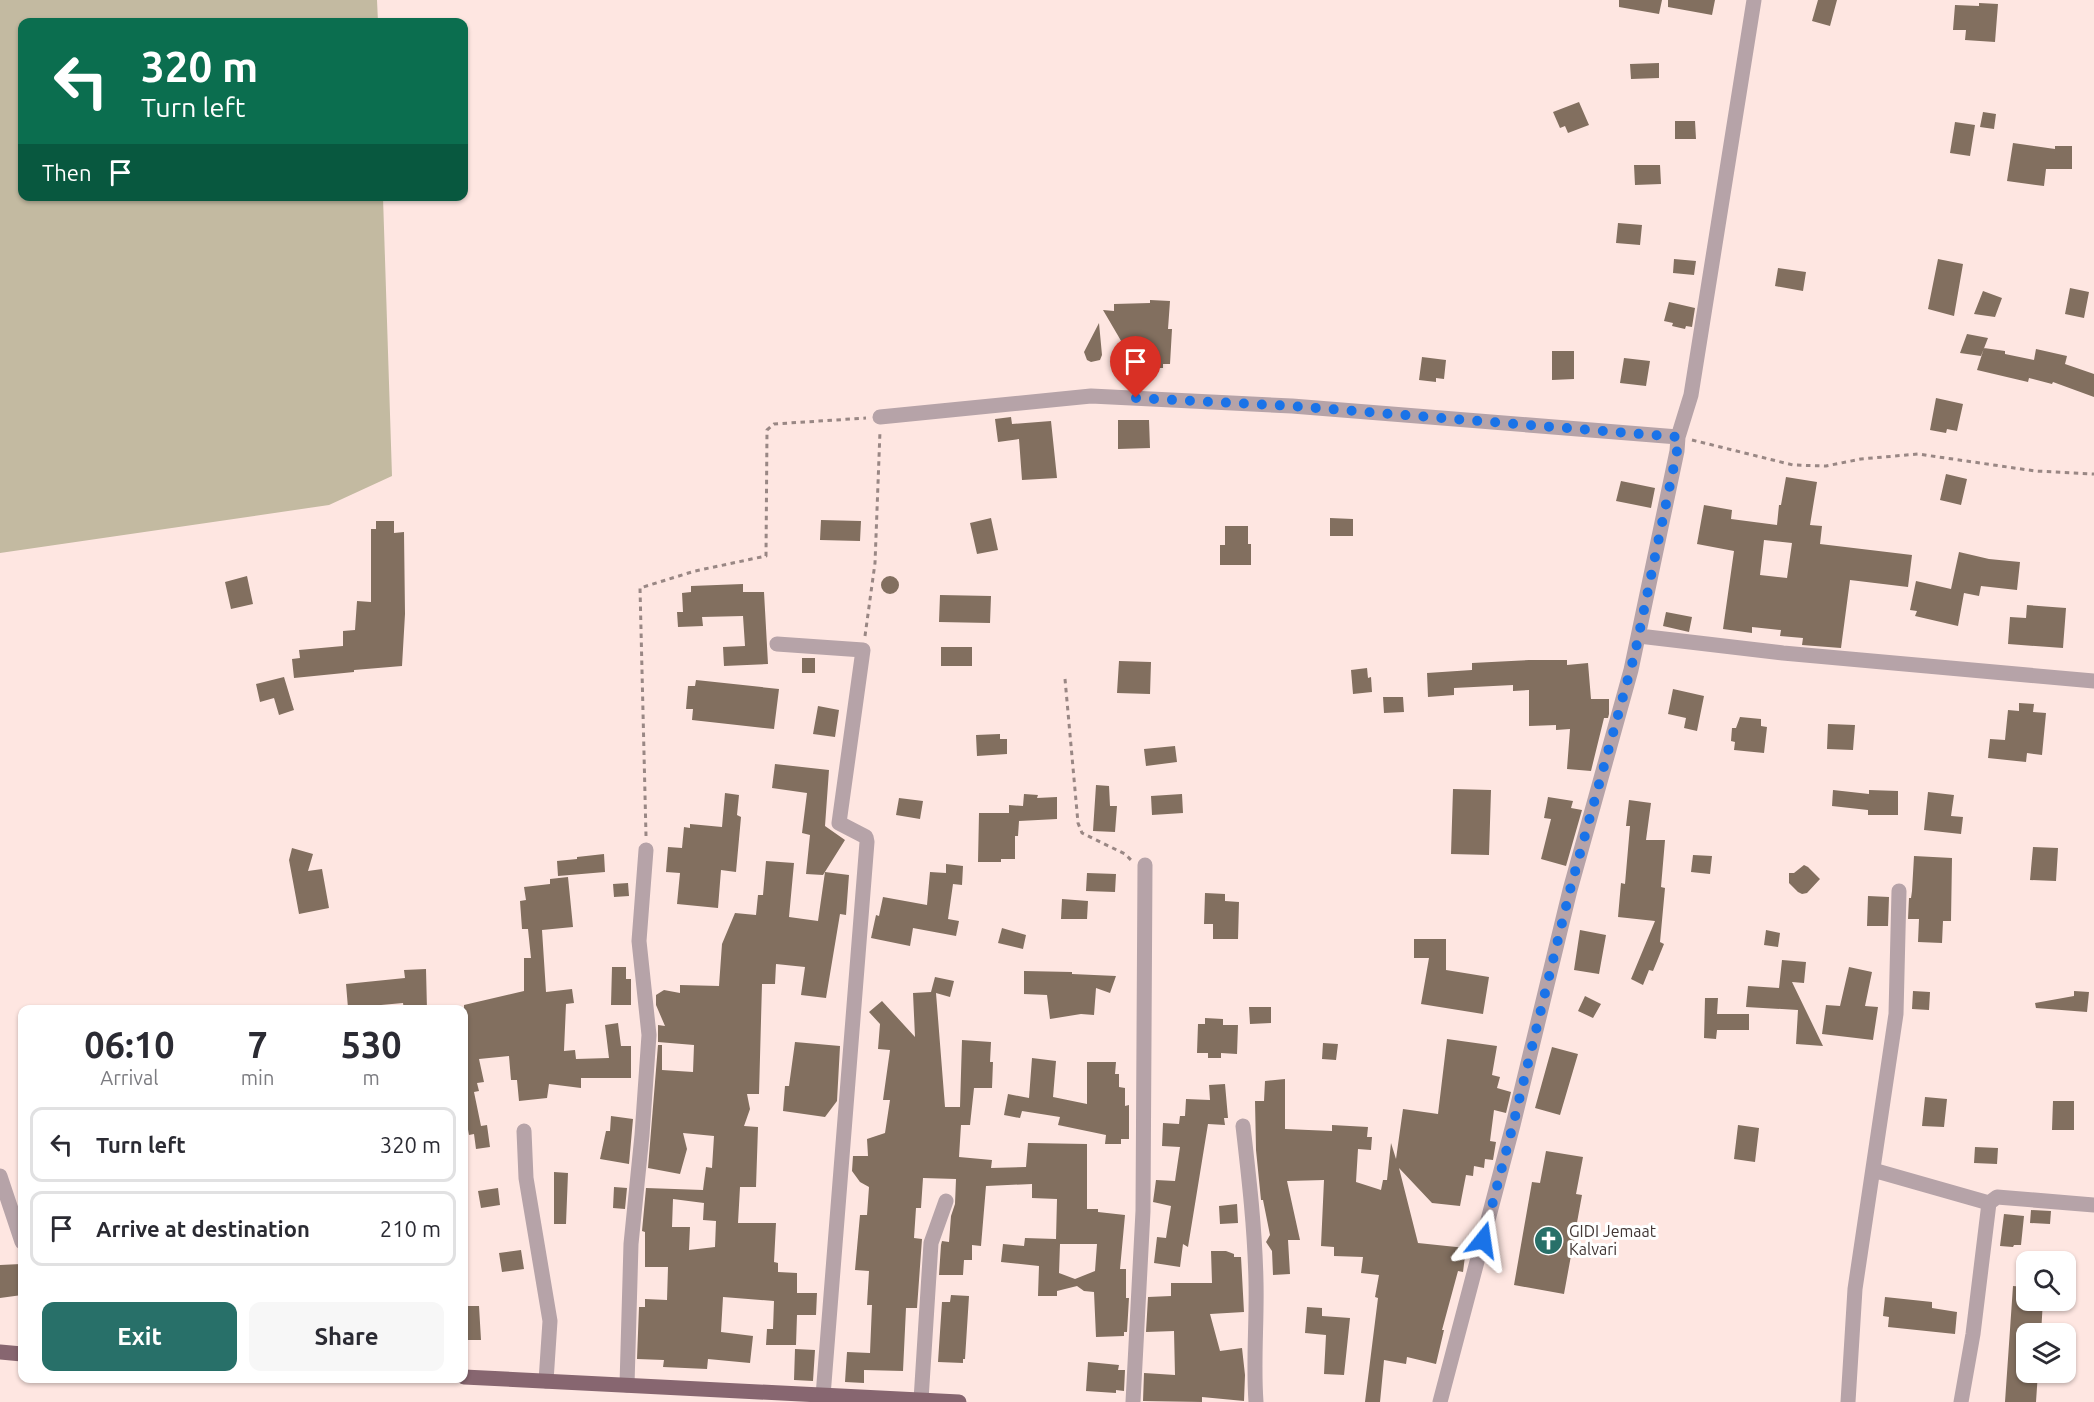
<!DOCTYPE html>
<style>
:root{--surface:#fff;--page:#f7f7f7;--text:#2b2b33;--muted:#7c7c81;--line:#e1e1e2;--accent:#287069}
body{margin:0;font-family:Ubuntu,sans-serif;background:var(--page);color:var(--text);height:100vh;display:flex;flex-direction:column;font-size:22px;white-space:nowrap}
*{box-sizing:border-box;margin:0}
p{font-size:20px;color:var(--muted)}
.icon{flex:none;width:33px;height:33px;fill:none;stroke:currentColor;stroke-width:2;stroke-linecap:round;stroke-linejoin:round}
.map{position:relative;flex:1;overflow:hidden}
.panel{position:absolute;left:18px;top:1005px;width:450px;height:378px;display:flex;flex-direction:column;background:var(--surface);border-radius:12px;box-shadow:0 2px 4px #0004}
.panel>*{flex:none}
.top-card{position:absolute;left:18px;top:18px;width:450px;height:183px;border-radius:12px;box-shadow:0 2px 4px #0004;background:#0b6e4f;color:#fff;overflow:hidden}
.tools{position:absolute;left:2016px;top:1251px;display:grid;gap:12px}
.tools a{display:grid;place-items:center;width:60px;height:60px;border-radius:12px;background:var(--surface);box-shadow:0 2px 4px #0004;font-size:30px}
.pin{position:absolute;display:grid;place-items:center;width:51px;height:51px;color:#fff;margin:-62px -26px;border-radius:50% 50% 50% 0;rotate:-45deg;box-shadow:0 0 6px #0007}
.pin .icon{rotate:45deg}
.me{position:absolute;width:66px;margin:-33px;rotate:15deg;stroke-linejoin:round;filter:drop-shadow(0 0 4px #0008)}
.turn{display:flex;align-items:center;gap:21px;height:126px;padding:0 24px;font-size:27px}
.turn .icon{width:78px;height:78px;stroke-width:2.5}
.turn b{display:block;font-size:42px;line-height:51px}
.then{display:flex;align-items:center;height:57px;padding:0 24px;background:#0003;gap:12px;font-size:22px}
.eta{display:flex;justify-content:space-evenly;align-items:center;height:102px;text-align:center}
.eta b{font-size:36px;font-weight:700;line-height:42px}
.action{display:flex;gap:12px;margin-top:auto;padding:12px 24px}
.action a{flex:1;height:69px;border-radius:12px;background:var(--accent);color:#fff;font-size:24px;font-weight:700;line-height:69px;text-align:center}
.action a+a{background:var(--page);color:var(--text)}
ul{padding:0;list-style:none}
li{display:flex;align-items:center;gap:18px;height:75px;margin:0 12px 9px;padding:0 12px;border:3px solid var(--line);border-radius:12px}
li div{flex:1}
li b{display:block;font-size:22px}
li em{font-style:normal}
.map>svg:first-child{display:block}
.green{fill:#c3baa1}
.building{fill:#826f5f;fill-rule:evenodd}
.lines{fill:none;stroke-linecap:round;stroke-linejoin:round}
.path{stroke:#998784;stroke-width:3;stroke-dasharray:4.5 4.5;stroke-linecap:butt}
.minor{stroke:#b6a3a8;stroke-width:15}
.major{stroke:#876670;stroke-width:15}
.route{stroke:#1a73e8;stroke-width:10;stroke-dasharray:0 18}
.labels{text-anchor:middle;stroke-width:6;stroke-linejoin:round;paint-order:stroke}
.poi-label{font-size:16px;fill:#413533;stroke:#fff;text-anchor:start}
</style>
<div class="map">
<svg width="2094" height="1402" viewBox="0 0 2094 1402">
<rect width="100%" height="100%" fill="#fee6e1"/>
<path class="green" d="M0,0h377l1,22h-356v174l361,1 9,279 -63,29 -329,48z"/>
<path class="building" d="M1619,0h43l-3,14 -40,-7z
M1668,0h47l-3,15 -44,-8z
M1818,0h19l-7,26 -18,-5z
M1979,3l19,1 -3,38 -30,-2 1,-10h-13l2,-25 24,1z
M1659,63v15l-28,1 -1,-15z
M1579,102l10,23 -21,8 -3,-7 -5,2 -7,-16z
M1983,112l13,2 -2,15 -14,-2z
M1675,121h20l1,18h-21z
M1955,122l20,3 -5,31 -20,-3z
M2013,143l42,6v-3h17v23h-26l-2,17 -37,-5z
M1634,165h26l1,19 -26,1z
M1618,223l24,2 -2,20 -24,-2z
M1674,259l22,2 -2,14 -21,-2z
M1938,259l25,5 -9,52 -26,-7z
M1778,268l28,4 -3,19 -28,-5z
M2070,288l19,4 -5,26 -19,-4z
M1983,291l19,7 -7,19 -21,-3z
M1150,300l20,1 -2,28h4l-2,35h-7v4h-14l1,-5h-9l1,-15 -15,3 -24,-41 11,1v-7l36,-1z
M1669,302l26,6 -3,19 -6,-1 -1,3 -13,-3 1,-3 -9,-2z
M1099,323l3,32 -2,5 -9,2 -4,-2 -3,-8z
M1967,334l21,4 -7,18 -21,-3z
M1984,348l21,3v3l29,6 2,-11 31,7 -2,8 29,10v23l-41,-15 -1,2 -23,-6 -1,4 -51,-12z
M1552,351h22v28l-22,1z
M1422,357l24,3 -2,19 -8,-1v4l-17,-2z
M1624,358l26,3 -4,25 -26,-3z
M1936,398l27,6 -6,27 -10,-2 -1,4 -16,-3z
M1011,417l1,7 39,-3 6,57 -35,2 -3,-41 -21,3 -3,-23z
M1118,420h31l1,28 -32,1z
M1946,474l21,5 -6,26 -21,-5z
M1786,477l31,5 -7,43 12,1 -2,18 92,11 -4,32 -58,-7 -9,68 -39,-3 1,-7 -23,-2 1,-6 -29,-3v6l-29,-4 11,-78 -37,-7 7,-39 28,5 -1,9 46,6 2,-20h2zM1764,540l28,3 -5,35 -27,-3z
M1621,481l34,7 -4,20 -35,-7z
M991,518l7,32 -21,4 -7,-31z
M1330,518l23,1v17h-23z
M821,520l40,1 -1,20 -40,-1z
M376,521h18v12l10,-1 1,82 -3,52 -48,4v2l-60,6 -2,-19 8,-1 -1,-8 44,-4v-15l12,-1 2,-29 14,1v-73h5z
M1225,526h23v18h3v21h-31v-20h5z
M1959,552l30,7 31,3 -3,28 -36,-4 -2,10 -15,-3 -6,33 -43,-10 2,-5 -7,-1 6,-29 35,8z
M881 585a9 9 0 1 1 18 0a9 9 0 1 1-18 0Z
M247,576l6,28 -22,5 -6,-27z
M743,584v8h21l4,72 -44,2 -1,-19 22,-1 -2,-30 -41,1 1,9 -25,1 -1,-15h6l-1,-19 9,-1v-6z
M940,595l51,1 -1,27 -51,-1z
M2027,605l39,3 -3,40 -55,-4 2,-27 16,1z
M1666,612l26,5 -3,15 -26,-6z
M941,647h31v19h-31z
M802,658h13v15h-13z
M1529,660h38v5l21,-2 3,36h18v15l-1,4h-4l-13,53 -24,-2 3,-40 -14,1v-5l-27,1v-36l-16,1v-6l-59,3v7l-26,2 -1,-24 45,-3v-7z
M1119,661l32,1 -1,32 -33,-1z
M1367,668l1,10 3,-1 1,15 -19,2 -2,-24z
M284,677l10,33 -15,5 -5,-17 -14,4 -4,-18z
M696,680l83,9 -5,40 -82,-9 1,-11h-7l2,-23h7z
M1673,689l31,7 -7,35 -13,-3 2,-10 -18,-4z
M1383,697h20l1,15 -20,1z
M2019,703l15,1 -1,8 13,1 -4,42 -15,-2 -1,9 -38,-4 2,-19 15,1 3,-30 11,1z
M818,706l21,4 -4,27 -22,-3z
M1740,717l21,2v7l6,1 -3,26 -30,-3 1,-8 -4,-1 1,-13h4z
M1828,724l27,1 -2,25 -26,-1z
M1000,734v5h7v15l-30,2 -1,-21z
M1175,746l2,16 -31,4 -2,-17z
M775,764l54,6 -4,56 20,14 -22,35 -17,-1 4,-39 -8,-2 5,-40 -35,-5z
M1096,785l13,1 1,20h7l-2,26 -22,-1z
M1453,789l38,1 -2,65 -38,-1z
M1833,790l36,4v-4l29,1v24h-30v-5l-36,-4z
M1928,792l26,3 -3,21 12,1 -2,17 -37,-4z
M725,793l14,2 -2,20 4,2 -5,55 -15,-2 -3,38 -41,-4 3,-31 -14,-1 2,-25 14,1 2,-21 6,1v-4l32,3z
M1024,794l14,1 -1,3 20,-1v22l-38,2 -1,15h-3v23h-14v3h-23l1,-49h30v-8l14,1z
M1182,794l1,19 -31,2 -1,-19z
M1548,797l25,4 -2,7 11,2 -16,56 -25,-7 10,-40 -7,-1z
M899,798l24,3 -3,18 -24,-4z
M1629,800l22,3 -5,37h19l-4,47 4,1 -5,54 4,2 -11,27 -4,-1 -6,15 -12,-6 24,-58 -37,-4 3,-34 4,1 5,-58h-4z
M2033,847l25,1 -2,33 -26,-1z
M292,848l21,6 -5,17 14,-2 7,39 -30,6 -10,-54z
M604,854l1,18 -47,4 -1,-15 20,-2v-2z
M1693,855l19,1 -2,18 -19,-2z
M1914,856l38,2 -1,63h-8l-1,22 -24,-1 1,-23h-11l1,-21h2l1,-7z
M766,861l28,2 -5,54 29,4 7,-49 24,3 -3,40 -6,-1 -14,84 -25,-3 4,-28 -29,-3 -1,20h-13l-3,110h-12l3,15 -6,17 14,1 -2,60h-16l-2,36h38l-2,39 4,1v9l19,1v20h20l-1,22h-19l-1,30h-30l1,-16h6l1,-28 -51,-4 -2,35 32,4 -3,27 -42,-4 -1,10 -44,-2 1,-7 -27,-1 2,-52h6v-8l22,1 1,-33h-23v-35l-3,-1 4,-43 57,2 3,-23 6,1 2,-32 -31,-3 4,16 -7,25 -32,-6 10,-123h4v25l31,2 1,-27 -36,-3v-17l7,1 -9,-21v-10l8,-5 16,3v-8l39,1 3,-42 13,-31 21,2 2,-20h5zM673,1199l31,4 -1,17 13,1 -1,26 -26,3 1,-23h-18z
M946,864l17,2 -1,19 -9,-1 -5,35 11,2 -3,15 -43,-8 -3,18 -39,-8 5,-23 3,1 4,-19 44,8 3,-33 16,1z
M1804,865l4,2 12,12 -13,14 -5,1 -4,-2 -9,-9v-10h5z
M1087,873l29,1 -1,18 -29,-1z
M568,877l5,50 -31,3 4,62 26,-3 2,14 -8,1 -2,47 11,-1 1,9 33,-1 -4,-33 13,-2 3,23h10v32h-50v10l-32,-4 -2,14 -28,3 -2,-21h-6l-2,-24 -30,3 5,23 -7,1 2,8 -5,1 7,34 6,-1 3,22 -14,2 -2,-15 -5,1 -5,-28v-102l60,-14v-33h7l-3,-29h-6l-2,-28 6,-1 -2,-13 26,-3v-5z
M628,883l1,13 -15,1 -1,-13z
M1205,893l20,1v7l14,1 -1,37h-25v-15h-9z
M1868,896l21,1 -1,29h-21z
M1062,899l26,2 -1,18h-26z
M1002,928l24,7 -3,14 -25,-6z
M1580,930l26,5 -7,39 -25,-4z
M1766,930l14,3 -2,14 -14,-2z
M1414,939h32v31l43,7 -6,37 -62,-10 8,-46h-15z
M1782,960l24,2 -2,21 -12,-1 31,64 -27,-2 2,-34 -52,-3 2,-21 31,2z
M612,967h14v12h5v26h-20z
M1849,967l23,5 -7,34 13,1 -5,33 -51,-6 4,-29 14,1z
M426,969l1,41h-23l-1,-7 -55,5 -2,-24 59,-6 -1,-8z
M1024,971l48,1v2l44,2 -6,17 -14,-5 -2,27 -13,-1 -31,5 -3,-24 -23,-1z
M935,977l19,4 -4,16 -14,-4 9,114h15l2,-67 29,2 -1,20h3l-1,26h-18l-4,37h-9l-2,32 33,3 -1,8 35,-1 2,-24 59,1v65h11v3l27,3 -5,54h6v29h3l-2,34h-3v4l-28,1 -2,-45 -10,-1 -7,-5 -20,5v5h-19l1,-30 -38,-4 2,-18 21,2 1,-8 31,1 1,-40 -25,-1v-14l-46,2 -5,60 -9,-1v15h-8l-1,15h-24l2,-30 1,-4 7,1 2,-26 4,-12 1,-25 -33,-1 -2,30h-5l-2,30 8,1 -5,69h-11l-3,63 -39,-1v13l-19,-1 2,-30 23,1 2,-48h-5l2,-34 -14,-1 5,-55h7l2,-28 -9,-5 -8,-11 1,-15h15l-1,-17 18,-6 5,-33h-7l7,-50 -12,-1 2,-25 -11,-12 13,-11 33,36 -2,-44 18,-1zM1060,1244h37l-2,27 -20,8 -16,-6z
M1913,991l17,1 -1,18 -17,-1z
M2074,991l15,1 -2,20 -51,-4 -1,-5 39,-7z
M1585,996l16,8 -8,14 -15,-7z
M1705,998h13l-1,16h32v16h-32l-1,9 -12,-1z
M1249,1007h22v16l-21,1z
M1205,1018l18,1v6h15l-1,29 -16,-1v5h-13v-5h-11l1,-29h7z
M1447,1039l50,7 -5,29 8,2 -3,11 14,4 -5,21 -12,-3 -4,31 6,1 -3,18 -8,-1 -1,9 -10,-2 -1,10 -7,-1 -6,31 -28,-3 -33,-35 19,75 48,5 -3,24 -5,-1 -16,59h2l-8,34 -29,-7 -1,7 -22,-4 -4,42h-15l13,-104 -3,-1 4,-22 -18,-2 2,-16 -29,-1v-9l-13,-1 3,-66 -37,1 13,59h-12l2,34 -17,1 -1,-24 -6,-9 4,-7 -7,-35h-2l-5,-50 -1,-49h9l1,-20 20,-2v50l47,2v-6l36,2 -1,10h5l-1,13 -13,-1 -2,33 25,8 2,-10h4l4,-37 5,16 7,-50 35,5z
M795,1042l45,4 -3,55 -12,16 -42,-6 2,-25h4z
M1323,1043l15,1 -2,16 -14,-1z
M1552,1047l26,7 -18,61 -25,-7z
M1032,1058l24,3 -3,36 34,7v-42h29l-1,12h4v13l6,1v18l4,-1v34h-8v5h-16l1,-9 -48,-10 2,-8 -38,-6 -2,7 -16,-3 4,-21 21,4z
M1225,1084l3,34h-4l1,7 -17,-1 -20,123 -5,-3 -3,23 -26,-4 3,-26 9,1 5,-32 -18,-4 3,-22 19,1 5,-34 -18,-1 1,-23 16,1 1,-8h5l1,-17 24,1 -1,-15z
M1925,1097l22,2 -3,28 -22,-1z
M2053,1101h21v29h-22z
M611,1116l22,3 -4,45 -29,-5 6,-28h4z
M1738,1125l21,3 -4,34 -21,-3z
M1975,1147l23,1 -1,16 -23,-1z
M1546,1151l37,6 -7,37 6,1 -18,99 -50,-9 18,-103 8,1z
M554,1172l14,1 -2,51h-12z
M614,1187l13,1 -2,21 -12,-1z
M498,1188l2,17 -19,3 -3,-17z
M1237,1204l1,19 -18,1 -1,-18z
M2031,1210l20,1 -1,13 -20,-1z
M2004,1214l20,2 -3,29h-7l-1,2 -13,-1z
M521,1250l3,19 -22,3 -3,-19z
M1211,1251h15l8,3v3h7l3,55 -34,2 10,37 22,-3 3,27 -1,26 -42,-4v5l-59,-1 1,-28 31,2 -1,-44 -28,1 2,-35 23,-1v-13h41z
M21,1264l1,31 -22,3v-33z
M2013,1286l13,1v13h17l-2,34h-15v38h12l-2,30h-31z
M951,1295l18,1 -4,63h-2v4l-25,-1 4,-60h8z
M1885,1297l47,5v6l25,4 -2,22 -67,-7 1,-10 -6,-1z
M464,1306h15l2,34h-17z
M1307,1307l15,1v8l28,2 -6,57 -20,-1 2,-39 -21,-2z
M795,1349l20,1 -2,31 -19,-1z
M1088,1362l31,3 -1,5h7l-1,21 -8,-1v3l-30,-2z"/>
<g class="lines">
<path class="path" d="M1692,440l101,25 33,1 35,-7 57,-5 117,17 59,3
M865,636l10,-73 5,-132
M1065,679l13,144 4,10 43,21 6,6
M646,836l-6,-248 55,-17 71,-15 1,-126 7,-6 92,-6"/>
<path class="minor" d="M880,417l211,-21 201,10 386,31
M1639,636l144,17 311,28
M777,644l86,6 -24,173 27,14 1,5 -44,554
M1243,1126c6,52 12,104 13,156 1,40 -3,80 0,120
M524,1131l2,47 24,143 -4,60
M1873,1170l116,33
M0,1176l22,66
M627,1385l4,-141 11,-109 7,-100 -10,-94 7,-91
M921,1400l10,-157 15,-42
M1133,1402l10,-191 2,-346
M1440,1402l73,-277 57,-235 61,-220 46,-219 1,-14 13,-42 63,-395
M1848,1402l7,-113 41,-275 3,-123
M1961,1402l12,-68 16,-131 8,-6 97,8"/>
<path class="major" d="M0,1352l22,2
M464,1377l495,25"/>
</g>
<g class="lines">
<path class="route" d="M1136,398l156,8 386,31 -1,14 -42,202 -65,237 -57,235 -30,115"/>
</g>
<defs>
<symbol id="church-disc" viewBox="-11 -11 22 22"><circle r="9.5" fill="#287069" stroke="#fff"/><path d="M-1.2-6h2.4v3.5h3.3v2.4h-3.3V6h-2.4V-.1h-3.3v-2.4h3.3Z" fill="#fff"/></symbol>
</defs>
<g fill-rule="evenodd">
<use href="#church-disc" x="1532" y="1224" width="33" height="33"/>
</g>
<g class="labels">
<g class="poi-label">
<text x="1569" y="1237">GIDI Jemaat<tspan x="1569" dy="18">Kalvari</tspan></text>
</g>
</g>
</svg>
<div class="tools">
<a><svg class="icon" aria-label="search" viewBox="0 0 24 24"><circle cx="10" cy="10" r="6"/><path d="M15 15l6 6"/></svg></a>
<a><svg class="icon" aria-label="layers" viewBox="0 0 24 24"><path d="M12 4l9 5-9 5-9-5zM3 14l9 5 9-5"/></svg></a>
</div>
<div class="pin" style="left:1136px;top:398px;background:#d93025"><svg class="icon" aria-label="arrive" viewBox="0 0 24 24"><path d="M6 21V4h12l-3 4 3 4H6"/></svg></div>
<svg class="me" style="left:1483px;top:1240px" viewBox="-20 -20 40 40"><path d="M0-17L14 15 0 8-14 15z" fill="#1a73e8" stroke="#fff" stroke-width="4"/></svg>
<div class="top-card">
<div class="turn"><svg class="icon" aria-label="left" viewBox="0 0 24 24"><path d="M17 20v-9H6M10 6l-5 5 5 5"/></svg><div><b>320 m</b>Turn left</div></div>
<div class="then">Then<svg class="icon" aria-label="arrive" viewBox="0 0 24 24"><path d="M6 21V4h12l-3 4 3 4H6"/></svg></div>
</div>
<section class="panel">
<div class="eta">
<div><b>06:10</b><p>Arrival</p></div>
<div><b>7</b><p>min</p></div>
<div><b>530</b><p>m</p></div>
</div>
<ul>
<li><svg class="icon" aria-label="left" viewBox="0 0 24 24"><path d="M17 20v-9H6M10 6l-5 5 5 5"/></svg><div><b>Turn left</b></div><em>320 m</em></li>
<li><svg class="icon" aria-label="arrive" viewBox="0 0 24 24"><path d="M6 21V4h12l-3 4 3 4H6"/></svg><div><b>Arrive at destination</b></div><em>210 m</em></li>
</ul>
<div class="action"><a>Exit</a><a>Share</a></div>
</section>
</div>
